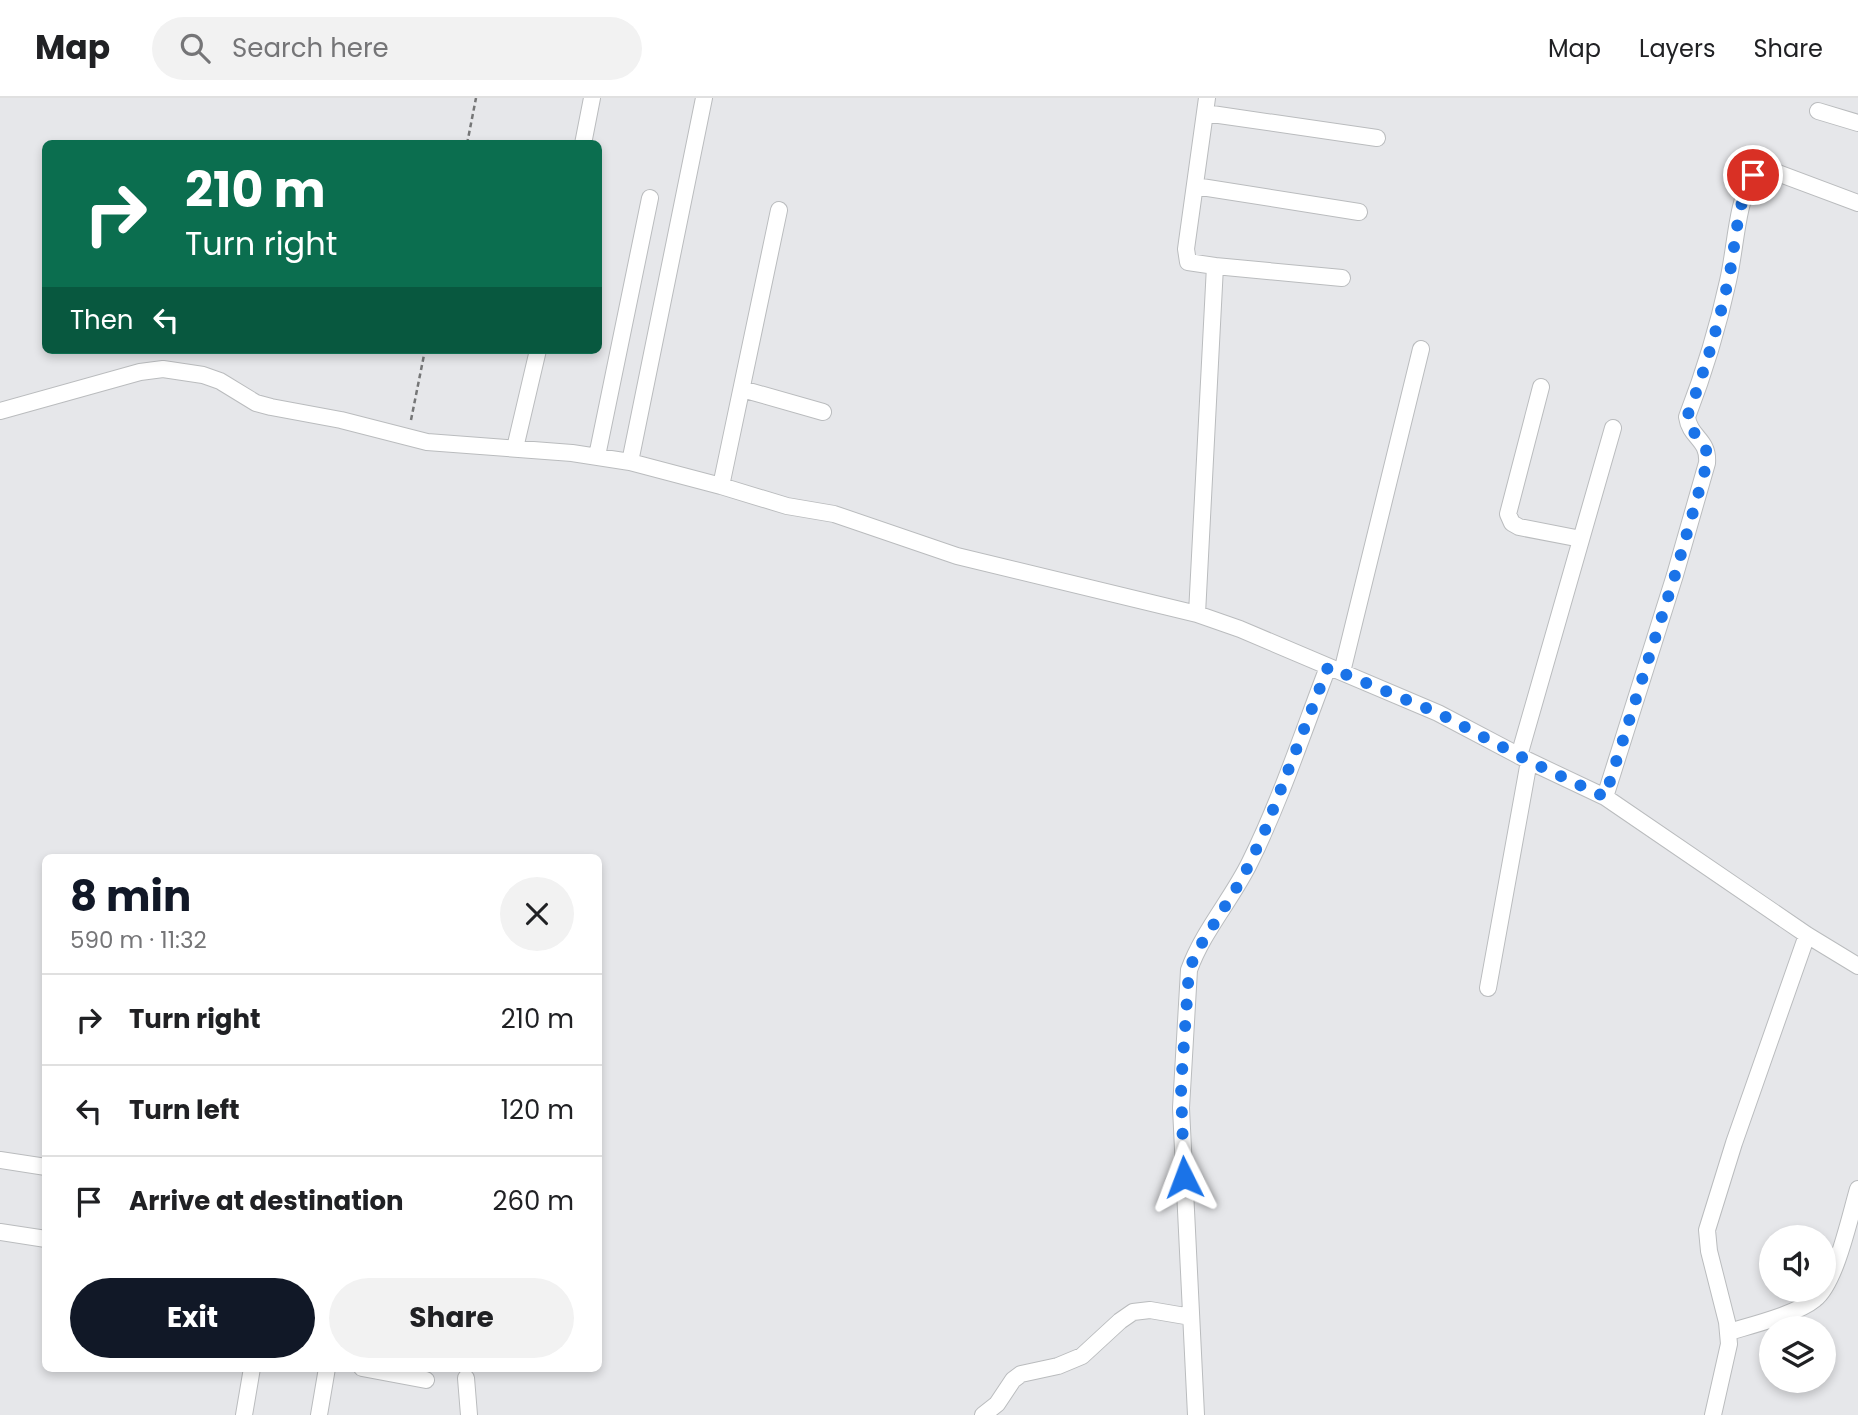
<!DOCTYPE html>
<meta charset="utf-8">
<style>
:root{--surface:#fff;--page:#f2f2f2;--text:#202124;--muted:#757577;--line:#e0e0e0;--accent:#111827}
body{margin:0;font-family:Poppins,sans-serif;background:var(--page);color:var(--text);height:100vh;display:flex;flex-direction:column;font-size:26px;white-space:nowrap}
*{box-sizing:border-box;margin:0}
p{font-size:23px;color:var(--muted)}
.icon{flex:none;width:38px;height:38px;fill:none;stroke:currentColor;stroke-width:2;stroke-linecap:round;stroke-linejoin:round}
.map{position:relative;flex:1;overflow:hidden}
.side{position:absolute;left:42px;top:756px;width:560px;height:518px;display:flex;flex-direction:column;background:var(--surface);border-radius:10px;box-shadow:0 4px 10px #0003}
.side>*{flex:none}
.banner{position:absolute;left:42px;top:42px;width:560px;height:214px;border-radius:10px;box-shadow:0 4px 10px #0003;background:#0b6e4f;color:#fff;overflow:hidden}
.tools{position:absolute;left:1759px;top:1127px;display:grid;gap:14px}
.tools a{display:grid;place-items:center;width:77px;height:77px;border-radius:50%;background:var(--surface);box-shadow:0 4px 10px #0003;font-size:35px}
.pin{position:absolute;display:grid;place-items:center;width:60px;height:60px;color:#fff;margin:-30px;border:4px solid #fff;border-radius:50%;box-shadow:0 2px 7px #0007}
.me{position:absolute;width:77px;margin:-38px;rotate:357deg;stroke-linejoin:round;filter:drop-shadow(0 0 5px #0008)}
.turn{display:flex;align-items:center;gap:24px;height:147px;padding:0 28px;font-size:32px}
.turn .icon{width:91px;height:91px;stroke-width:2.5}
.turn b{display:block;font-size:49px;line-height:60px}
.then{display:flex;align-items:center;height:66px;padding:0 28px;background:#0003;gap:14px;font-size:26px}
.round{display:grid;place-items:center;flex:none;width:74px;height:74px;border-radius:37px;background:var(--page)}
.summary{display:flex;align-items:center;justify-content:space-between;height:119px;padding:0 28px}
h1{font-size:42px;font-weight:700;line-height:52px;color:var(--accent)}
.cta{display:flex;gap:14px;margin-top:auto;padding:14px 28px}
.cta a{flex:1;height:80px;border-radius:42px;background:var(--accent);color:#fff;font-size:28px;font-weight:700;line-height:80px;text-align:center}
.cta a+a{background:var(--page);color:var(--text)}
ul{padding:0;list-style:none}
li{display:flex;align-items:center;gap:21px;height:91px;padding:0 28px;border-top:2px solid var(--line)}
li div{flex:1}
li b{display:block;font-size:26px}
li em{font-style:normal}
header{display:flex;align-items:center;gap:42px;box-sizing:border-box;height:98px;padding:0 35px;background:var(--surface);border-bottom:2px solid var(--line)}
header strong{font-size:33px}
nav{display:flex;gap:38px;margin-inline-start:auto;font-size:24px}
.search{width:490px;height:63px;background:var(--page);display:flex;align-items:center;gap:18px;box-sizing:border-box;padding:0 24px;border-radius:38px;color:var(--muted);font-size:26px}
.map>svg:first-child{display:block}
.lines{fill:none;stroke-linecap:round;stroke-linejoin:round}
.street-casing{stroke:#babcbe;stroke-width:18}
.path{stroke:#757677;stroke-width:2.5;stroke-dasharray:5 3.5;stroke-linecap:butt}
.street{stroke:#fff;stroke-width:16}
.route{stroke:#1a73e8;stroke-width:12;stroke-dasharray:0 21.6}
</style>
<header>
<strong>Map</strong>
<div class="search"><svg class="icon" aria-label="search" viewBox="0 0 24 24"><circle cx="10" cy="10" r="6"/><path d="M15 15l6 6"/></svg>Search here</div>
<nav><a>Map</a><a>Layers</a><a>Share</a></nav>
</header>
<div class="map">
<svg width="1858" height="1317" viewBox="0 0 1858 1317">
<rect width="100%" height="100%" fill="#e6e7ea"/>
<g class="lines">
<defs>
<path id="street" d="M1818,13l40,12
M1205,15l172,25
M583,46l9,-46
M1195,88l164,26
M1215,168l127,12
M1541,289l-33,127 4,9 7,4 62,12
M742,291l81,23
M0,313l140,-39 23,-3 40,6 17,6 36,22 15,4 70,13 86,22 145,11 58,9 91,24 66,20 47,8 123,42 240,58 43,15 198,84 91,48 76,36 202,138 51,31
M515,350l23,-98
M597,358l53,-258
M630,364l74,-364
M721,388l58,-276
M1197,516l18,-348 -27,-4 -2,-13 21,-151
M1342,574l79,-323
M1519,658l94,-328
M1605,699l70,-222 32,-112c2,-24 -17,-25 -20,-46 17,-44 31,-90 41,-136 8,-34 8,-77 25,-106l22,-3 83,31
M1488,890l41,-227
M0,1062l46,7
M0,1134l46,7
M1729,1234c23,-7 68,-18 86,-33 21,-16 35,-83 43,-110
M362,1270l64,12
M466,1280l3,37
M244,1317l8,-47
M319,1317l8,-47
M983,1317l14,-11 16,-24 8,-6 37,-8 24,-10 38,-35 13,-9 17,-2 41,7
M1196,1317l-15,-307 8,-138c14,-39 43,-71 61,-108 31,-63 53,-130 78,-195
M1713,1317l16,-71 -2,-22 -18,-71 -2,-21 27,-87 73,-208"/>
</defs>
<use href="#street" class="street-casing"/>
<path class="path" d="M467,46l9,-46
M411,322l14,-70"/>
<use href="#street" class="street"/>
</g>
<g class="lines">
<path class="route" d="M1184,1079l-3,-90 8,-117 8,-19 45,-72 22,-46 64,-166 110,46 91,48 76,36 70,-222 32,-112c2,-26 -16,-24 -20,-46 17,-44 31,-90 41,-136 8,-33 8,-78 25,-106"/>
</g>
</svg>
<div class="tools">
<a><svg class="icon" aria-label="sound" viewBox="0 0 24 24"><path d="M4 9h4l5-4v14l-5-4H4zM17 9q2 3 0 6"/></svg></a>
<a><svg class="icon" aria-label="layers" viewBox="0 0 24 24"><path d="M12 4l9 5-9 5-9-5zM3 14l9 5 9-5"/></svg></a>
</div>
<div class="pin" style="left:1753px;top:77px;background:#d93025"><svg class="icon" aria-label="arrive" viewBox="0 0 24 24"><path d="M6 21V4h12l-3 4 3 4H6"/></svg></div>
<svg class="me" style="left:1184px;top:1079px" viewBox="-20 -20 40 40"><path d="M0-17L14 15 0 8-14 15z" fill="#1a73e8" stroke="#fff" stroke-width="4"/></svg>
<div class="banner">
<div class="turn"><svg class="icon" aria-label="right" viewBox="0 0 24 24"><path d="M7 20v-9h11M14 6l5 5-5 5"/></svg><div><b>210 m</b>Turn right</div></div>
<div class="then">Then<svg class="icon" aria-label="left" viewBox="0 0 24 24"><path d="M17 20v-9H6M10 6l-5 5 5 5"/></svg></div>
</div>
<section class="side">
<div class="summary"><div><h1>8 min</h1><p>590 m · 11:32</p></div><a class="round"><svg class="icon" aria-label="close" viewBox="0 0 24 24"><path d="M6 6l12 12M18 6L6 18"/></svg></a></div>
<ul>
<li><svg class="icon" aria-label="right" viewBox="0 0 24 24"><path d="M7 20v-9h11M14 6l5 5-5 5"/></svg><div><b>Turn right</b></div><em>210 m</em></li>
<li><svg class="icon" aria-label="left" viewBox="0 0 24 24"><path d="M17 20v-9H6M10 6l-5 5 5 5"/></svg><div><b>Turn left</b></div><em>120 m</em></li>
<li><svg class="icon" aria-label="arrive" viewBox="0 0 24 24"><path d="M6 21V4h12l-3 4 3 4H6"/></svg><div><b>Arrive at destination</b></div><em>260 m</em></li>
</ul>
<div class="cta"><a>Exit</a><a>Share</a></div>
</section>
</div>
